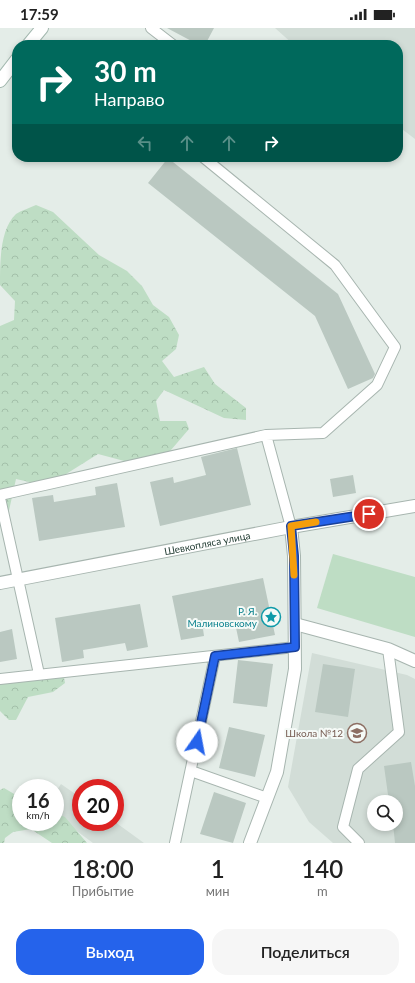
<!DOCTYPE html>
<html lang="ru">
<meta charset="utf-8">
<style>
:root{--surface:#fff;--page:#f6f6f6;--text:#222;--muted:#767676;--accent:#2563eb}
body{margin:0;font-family:Lato,sans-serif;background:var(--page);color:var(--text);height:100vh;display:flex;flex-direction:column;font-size:15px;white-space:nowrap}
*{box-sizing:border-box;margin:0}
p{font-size:13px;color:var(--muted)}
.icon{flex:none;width:22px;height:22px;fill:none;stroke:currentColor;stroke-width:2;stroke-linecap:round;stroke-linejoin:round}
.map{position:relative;height:815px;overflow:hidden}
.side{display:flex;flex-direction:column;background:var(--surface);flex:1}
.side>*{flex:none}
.banner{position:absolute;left:12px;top:12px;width:391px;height:122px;border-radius:16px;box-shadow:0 2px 6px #0003;background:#00695c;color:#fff;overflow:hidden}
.fabs{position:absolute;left:367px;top:767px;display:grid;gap:8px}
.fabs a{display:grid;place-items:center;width:36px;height:36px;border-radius:50%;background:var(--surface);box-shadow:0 2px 6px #0003;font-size:20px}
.speed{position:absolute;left:12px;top:751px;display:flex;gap:8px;font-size:20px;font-weight:700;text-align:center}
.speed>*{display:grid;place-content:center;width:52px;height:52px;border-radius:50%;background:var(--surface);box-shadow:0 2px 6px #0003;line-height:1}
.speed small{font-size:10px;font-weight:400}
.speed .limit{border:6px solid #d22;background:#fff;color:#111}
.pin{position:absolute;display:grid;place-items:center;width:34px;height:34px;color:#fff;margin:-17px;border:2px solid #fff;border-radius:50%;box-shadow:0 1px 4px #0007}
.me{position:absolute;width:44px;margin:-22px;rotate:12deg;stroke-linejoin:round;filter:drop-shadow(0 0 3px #0008)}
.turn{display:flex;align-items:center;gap:14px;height:84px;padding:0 16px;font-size:18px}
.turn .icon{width:52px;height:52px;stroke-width:2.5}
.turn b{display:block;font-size:28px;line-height:34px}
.lanes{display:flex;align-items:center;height:38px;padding:0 16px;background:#0003;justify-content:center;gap:20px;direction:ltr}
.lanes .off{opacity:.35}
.eta{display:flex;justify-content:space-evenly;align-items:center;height:68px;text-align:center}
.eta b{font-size:24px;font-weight:600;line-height:28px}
.primary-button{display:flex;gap:8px;margin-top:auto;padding:8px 16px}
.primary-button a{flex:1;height:46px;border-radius:16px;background:var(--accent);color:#fff;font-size:16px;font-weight:600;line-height:46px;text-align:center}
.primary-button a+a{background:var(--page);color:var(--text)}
.status{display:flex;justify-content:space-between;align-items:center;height:28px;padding:0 20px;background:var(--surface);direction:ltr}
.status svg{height:11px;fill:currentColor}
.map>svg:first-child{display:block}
.built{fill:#d2ddd7;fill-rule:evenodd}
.forest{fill:url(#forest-crowns)}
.garden{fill:#beddc4}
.building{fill:#bac8c1}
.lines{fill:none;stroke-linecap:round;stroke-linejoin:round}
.lane-casing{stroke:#a7b5af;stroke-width:12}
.street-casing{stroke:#a7b5af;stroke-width:14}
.secondary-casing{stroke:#a3b8af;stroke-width:14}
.lane{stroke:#fff;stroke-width:10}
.street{stroke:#fff;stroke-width:12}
.secondary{stroke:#fff;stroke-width:12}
.route-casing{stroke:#184099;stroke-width:10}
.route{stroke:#2563eb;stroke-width:7}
.slow{stroke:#f59e0b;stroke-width:7}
.labels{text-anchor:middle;stroke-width:4;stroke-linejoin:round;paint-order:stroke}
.street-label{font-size:10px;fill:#243e35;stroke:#f5faf7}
.culture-label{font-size:10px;fill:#0d838f;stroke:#f5faf7;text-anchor:end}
.education-label{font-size:10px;fill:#785e54;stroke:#f5faf7;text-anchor:end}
</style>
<div class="status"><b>17:59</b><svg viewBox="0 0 49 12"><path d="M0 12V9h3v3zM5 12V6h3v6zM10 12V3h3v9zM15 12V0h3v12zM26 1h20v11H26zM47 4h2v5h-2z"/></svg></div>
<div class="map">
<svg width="415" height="815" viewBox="0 0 415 815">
<defs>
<pattern id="forest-crowns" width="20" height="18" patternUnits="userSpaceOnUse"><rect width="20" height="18" fill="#beddc4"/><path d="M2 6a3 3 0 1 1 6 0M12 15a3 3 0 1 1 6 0" fill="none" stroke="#a3bfa9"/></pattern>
</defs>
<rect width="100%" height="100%" fill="#e4ede8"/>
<path class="built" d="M275,0h140v111l-17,-13v-81h-104z
M312,625l95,22 8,4v164h-82l-24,-21 -21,-35zM374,774h22v22h-22z
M61,756l20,14v24h34l29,21h-51l-38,-28v-22z"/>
<path class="forest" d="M36,177l17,7 46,43 28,16 15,15 11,19 16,12 10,18 -3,14 -14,12 12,16 30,-10 11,17 31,24v12l-22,-2 -60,-28 -8,11 4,20h26l3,8 -24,28 -37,5 -30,-8 -51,32 -31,-7 -8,36 -8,-3v-186l14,-6 1,-19 -15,-16c0,-24 0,-56 16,-71 6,-4 14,-6 20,-9z
M62,639l3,16 -12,9 -25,5 -12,23h-7l-9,-9v-33z
M4,760l17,10v24h34v-9l10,4 22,26h-35l-21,-14 -18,3 -8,6 -1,5h-4v-53z"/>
<path class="garden" d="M333,526l82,23v60l-98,-29z"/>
<path class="building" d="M167,0h47l-9,17h-6z
M168,130l170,136 37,80 -2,4 -25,11 -33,-73 -167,-133z
M237,420l14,57 -91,21 -10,-44 23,-5 1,6 32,-8 -5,-18z
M353,447l3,18 -23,4 -3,-18z
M117,455l8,44 -86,14 -7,-43 21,-3 1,7 42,-7 -1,-8z
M263,550l12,57 -36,7 -4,-19 -32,6 1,7 -23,4 -9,-44z
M140,576l8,43 -21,4 -2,-8 -42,7 1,8 -22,4 -7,-44z
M12,601l5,30 -17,3v-30z
M238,632l35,4 -6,43 -34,-4z
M323,636l32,5 -7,48 -33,-5z
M229,699l36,8 -10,42 -36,-9z
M411,734l4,24v57h-20l-2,-19h3v-22h-7l-5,-36z
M214,764l32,11 -13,40 -33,-9z"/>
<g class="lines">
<defs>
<path id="lane" d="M151,0l22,17
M203,129l132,108 60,82 -18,38 -54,48 -57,2 25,92
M0,467l266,-60
M0,470l39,176
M0,651l295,-32
M191,743l76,27
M175,815l40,-187
M359,815l-16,-16 15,-58 41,-37 -11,-83"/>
<g id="street">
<path id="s1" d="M0,555l291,-56 124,-21"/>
<path d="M295,596l93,25 27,12"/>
<path d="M250,815l27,-71 18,-103 -1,-113 -3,-29"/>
</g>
<path id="secondary" d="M28,17l14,-17
M0,53l17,-22"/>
</defs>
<use href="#lane" class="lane-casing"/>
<use href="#street" class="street-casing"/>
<use href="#secondary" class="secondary-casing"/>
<use href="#lane" class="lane"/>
<use href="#street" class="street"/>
<use href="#secondary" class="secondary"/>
</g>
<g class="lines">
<defs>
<path id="route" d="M197,714l18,-86 80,-9 -1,-91 -3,-30 78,-12"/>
</defs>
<use href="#route" class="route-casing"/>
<use href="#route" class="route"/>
<path class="slow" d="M294,547l-3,-49 25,-4"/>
</g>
<defs>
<symbol id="sight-ring" viewBox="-11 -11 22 22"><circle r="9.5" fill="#f5faf7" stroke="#0f9aa8" stroke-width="1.5"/><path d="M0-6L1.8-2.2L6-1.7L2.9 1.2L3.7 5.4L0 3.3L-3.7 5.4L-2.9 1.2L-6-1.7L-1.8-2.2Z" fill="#0f9aa8"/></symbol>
<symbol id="school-ring" viewBox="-11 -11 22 22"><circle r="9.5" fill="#f5faf7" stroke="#8d6e63" stroke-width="1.5"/><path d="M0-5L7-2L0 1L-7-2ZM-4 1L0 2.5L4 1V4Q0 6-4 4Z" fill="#8d6e63"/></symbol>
</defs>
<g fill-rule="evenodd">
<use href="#sight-ring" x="260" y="578" width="22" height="22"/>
<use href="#school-ring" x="346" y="694" width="22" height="22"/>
</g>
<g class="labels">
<g class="street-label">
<text dy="4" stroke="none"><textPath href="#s1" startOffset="211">Шевкопляса улица</textPath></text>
</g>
<g class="culture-label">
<text x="257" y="587">Р. Я.<tspan x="257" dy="12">Малиновскому</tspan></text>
</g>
<g class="education-label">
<text x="343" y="709">Школа №12</text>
</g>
</g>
</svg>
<div class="fabs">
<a><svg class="icon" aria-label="search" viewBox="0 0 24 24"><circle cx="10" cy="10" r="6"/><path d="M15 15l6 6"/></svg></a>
</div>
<div class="speed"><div>16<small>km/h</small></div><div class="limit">20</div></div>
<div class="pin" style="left:369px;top:486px;background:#d93025"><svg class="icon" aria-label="arrive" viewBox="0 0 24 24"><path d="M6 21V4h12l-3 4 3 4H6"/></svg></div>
<svg class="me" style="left:197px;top:714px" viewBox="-20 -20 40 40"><circle r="19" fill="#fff"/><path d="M0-13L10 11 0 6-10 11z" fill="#2563eb"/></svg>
<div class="banner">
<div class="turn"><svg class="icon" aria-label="right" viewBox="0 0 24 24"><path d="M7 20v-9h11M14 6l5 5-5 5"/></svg><div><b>30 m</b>Направо</div></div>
<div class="lanes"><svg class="icon off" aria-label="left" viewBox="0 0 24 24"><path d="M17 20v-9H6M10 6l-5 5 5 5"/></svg><svg class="icon off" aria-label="ahead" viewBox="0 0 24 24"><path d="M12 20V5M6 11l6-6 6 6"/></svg><svg class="icon off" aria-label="ahead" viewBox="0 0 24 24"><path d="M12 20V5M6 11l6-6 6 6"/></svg><svg class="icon" aria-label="right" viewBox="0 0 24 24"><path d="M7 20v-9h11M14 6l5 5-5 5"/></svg></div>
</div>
</div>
<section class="side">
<div class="eta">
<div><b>18:00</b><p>Прибытие</p></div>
<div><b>1</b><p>мин</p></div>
<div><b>140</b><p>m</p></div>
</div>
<div class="primary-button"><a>Выход</a><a>Поделиться</a></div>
</section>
